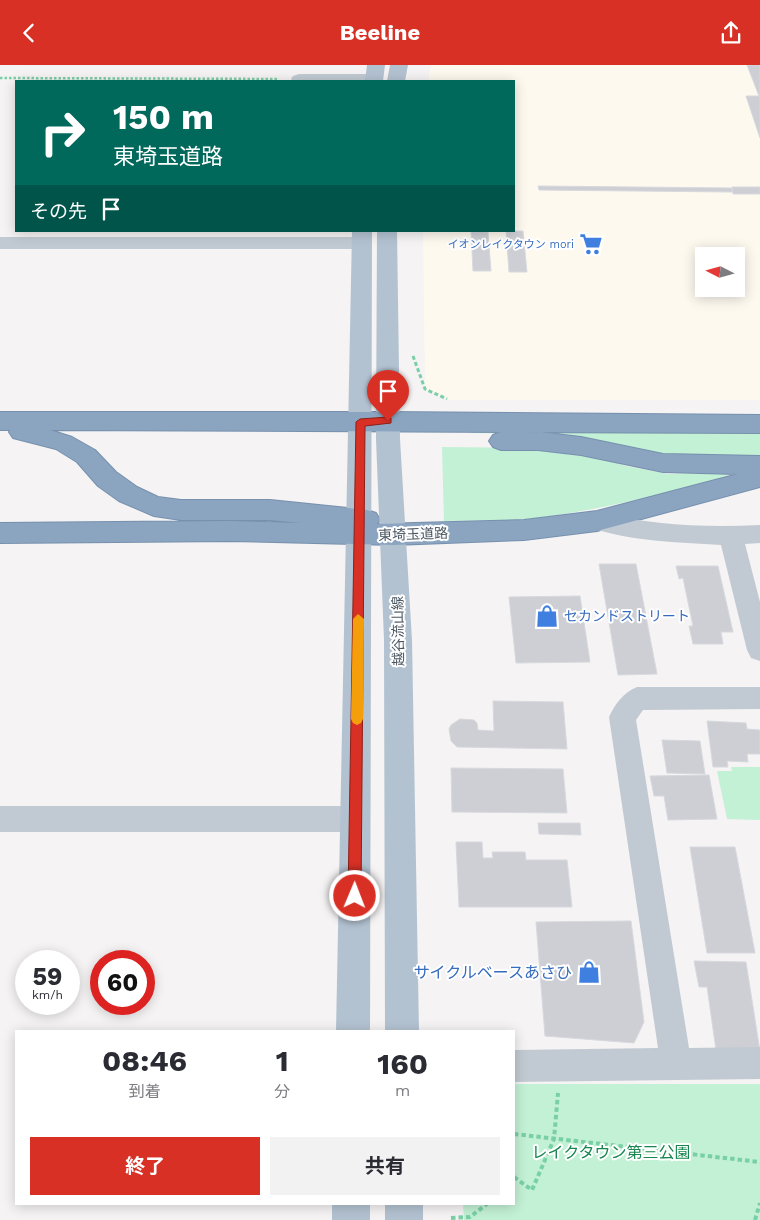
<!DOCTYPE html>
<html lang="ja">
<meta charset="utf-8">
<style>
:root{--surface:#fff;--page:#f2f2f3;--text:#2b2b33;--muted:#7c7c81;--accent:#d93025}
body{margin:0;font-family:"Work Sans","Noto Sans JP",sans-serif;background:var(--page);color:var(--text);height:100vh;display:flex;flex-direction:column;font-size:19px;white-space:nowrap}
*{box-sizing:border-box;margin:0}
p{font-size:16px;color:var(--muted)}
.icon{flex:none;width:28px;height:28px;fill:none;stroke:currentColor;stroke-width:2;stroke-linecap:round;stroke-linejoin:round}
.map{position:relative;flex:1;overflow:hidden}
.panel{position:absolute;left:15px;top:965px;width:500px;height:175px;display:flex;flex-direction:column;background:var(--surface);border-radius:0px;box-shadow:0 2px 12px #0003}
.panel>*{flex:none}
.guide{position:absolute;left:15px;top:15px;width:500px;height:152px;border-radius:0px;box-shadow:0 2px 12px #0003;background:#00695c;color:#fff;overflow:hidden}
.needle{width:32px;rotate:276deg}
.buttons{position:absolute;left:695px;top:182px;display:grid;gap:10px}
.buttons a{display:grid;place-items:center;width:50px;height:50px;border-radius:0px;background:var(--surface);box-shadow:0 2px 12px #0003;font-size:25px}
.speed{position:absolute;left:15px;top:885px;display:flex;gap:10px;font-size:25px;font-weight:700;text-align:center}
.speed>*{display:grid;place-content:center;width:65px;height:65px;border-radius:50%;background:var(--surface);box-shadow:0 2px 12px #0003;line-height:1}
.speed small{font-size:12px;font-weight:400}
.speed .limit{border:8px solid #d22;background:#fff;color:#111}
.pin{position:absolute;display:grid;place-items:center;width:42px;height:42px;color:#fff;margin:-51px -21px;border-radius:50% 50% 50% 0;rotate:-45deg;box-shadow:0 0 5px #0007}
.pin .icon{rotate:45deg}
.me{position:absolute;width:55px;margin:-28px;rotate:1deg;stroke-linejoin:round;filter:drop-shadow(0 0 4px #0008)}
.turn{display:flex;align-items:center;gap:18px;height:105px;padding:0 15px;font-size:22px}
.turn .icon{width:65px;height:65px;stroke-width:2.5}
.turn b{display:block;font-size:35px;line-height:42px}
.then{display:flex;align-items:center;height:48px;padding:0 15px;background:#0003;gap:10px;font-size:19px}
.eta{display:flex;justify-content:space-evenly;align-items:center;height:85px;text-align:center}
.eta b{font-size:30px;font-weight:700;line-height:35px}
.action{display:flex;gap:10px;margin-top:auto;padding:10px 15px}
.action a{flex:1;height:58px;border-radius:0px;background:var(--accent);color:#fff;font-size:20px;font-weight:700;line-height:58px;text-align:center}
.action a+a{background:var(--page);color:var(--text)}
header{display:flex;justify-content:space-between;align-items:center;height:65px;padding:0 15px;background:var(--accent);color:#fff;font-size:22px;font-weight:700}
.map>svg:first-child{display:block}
.commercial{fill:#fdf9ef;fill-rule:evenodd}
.green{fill:#c3f1d5}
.building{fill:#cdcfd5;stroke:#d7d9de}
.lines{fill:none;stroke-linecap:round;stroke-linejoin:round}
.highway-casing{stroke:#7690ad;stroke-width:2}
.path-far2{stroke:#7ad0a6;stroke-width:2.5;stroke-dasharray:2.5 2;stroke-linecap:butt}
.path-far1{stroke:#7ad0a6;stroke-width:3;stroke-dasharray:4 2.5;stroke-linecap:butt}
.path{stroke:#7ad0a6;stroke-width:4;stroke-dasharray:4.5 3;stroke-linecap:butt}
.minor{fill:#c1cad2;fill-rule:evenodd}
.major{fill:#b3c2d1;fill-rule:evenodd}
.highway{fill:#8ba5c1;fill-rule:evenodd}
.route{fill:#d93025;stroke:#8d1f18}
.slow{fill:#f59e0b}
.labels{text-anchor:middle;stroke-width:4;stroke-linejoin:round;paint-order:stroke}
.far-shop-label{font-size:11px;fill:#366cbe;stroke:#fff;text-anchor:end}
.street-label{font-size:14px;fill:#4a5661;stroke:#fff}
.shop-label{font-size:14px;fill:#366cbe;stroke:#fff;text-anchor:start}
.near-shop-label{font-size:16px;fill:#366cbe;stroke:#fff;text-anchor:end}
.near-park-label{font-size:16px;fill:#17864f;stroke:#fff}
</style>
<header><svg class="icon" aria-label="back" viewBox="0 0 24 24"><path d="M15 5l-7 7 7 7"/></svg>Beeline<svg class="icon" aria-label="share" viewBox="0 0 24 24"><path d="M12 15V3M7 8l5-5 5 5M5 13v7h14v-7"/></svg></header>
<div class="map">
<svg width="760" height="1155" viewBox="0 0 760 1155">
<rect width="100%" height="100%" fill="#f5f3f3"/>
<path class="commercial" d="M431,0h329v335h-310l-25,-11 -2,-158h91v-150h-86zM704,191h32v33h-32z"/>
<path class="green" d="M470,364l290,1v26l-73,2 -29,-3 -118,-21 -69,-1z
M442,382l88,1 61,7 35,11 42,8 70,-2c-66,21 -133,37 -202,46 -30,4 -61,2 -92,3z
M731,702h29v53l-33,-1 -10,-48h15z
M514,1019h246v136h-296l-1,-16h51z"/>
<path class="building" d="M747,0h13v73l-14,-42h13z
M538,121l194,2v4l-193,-2z
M732,122h28v7h-27z
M471,166l17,1 3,39h-18z
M506,166h17l4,41h-18z
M599,499h37l21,110 -39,1z
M676,501h42l15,66h-12l2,12h-30l-4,-18h4l-10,-48 -4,1z
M580,531l10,66 -74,1 -7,-66z
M493,636l70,1 4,47 -110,-2 -6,-6 -2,-12 2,-4 9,-6 14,1 3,3 1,7 16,1z
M707,656l39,2 1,6 13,1v24h-13l1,8 -21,-1 1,6h-15z
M662,675l38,1 5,33 -38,-1z
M451,703l112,1 4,44 -115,-1z
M709,710l8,44 -49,1 -4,-24h-10l-4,-20z
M538,758h42l1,12 -42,-1z
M456,777h26l1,16h10l-1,-6h33l1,8h41l5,47h-113z
M690,782h45l20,106h-48z
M631,856l13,101 -10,21 -89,-7 -9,-114z
M694,896l52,1 14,89 -44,-1 -9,-63h-8z"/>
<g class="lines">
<defs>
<path id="highway" d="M0,347h388l372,3v18l-710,-3 22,7 23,13 21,22 21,15 21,10 23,3h89l97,10 9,3 4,7 -3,4 147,-4 73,-9 141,-37 -75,-2 -82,-17 -43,-5h-37l-8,-3 -4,-6 4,-6 8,-3h37l43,5 82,17 97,2v31l-163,44 -73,9 -130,5 -163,-4 -231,2v-20l231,-2 70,2 -31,-3h-89l-27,-4 -35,-15 -21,-15 -21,-24 -21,-13 -43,-11 -4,-6 1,-2h-10z"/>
</defs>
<use href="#highway" class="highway-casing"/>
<path class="path-far2" d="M0,13l278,1"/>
<path class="path-far1" d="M413,291l12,33 22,10"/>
<path class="path" d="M514,1069l246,28
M514,1112l18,13 22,-51 4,-46
M451,1153l19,-1 17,-13
M755,1155l5,-17"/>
<path class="minor" d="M299,9h75l6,2 2,3 -2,2h-87l-2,-2 2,-3z
M0,172h361l7,2 2,4 -2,4 -7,2h-361z
M597,447c53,13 109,16 163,13v18l-15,1 15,58v59l-9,-3 -4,-8 -26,-105c-44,-3 -89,-3 -132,-18l-4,-6 4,-6z
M637,622h123v22l-117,1 -7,10 53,328 71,-1v32l-246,3v-32l144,-2 -49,-331c6,-13 15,-25 28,-30z
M0,741h356l10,4 4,9 -4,9 -10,4h-356z"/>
<path class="major" d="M367,0h18l-2,16h-18z
M390,0h18l-3,16h-18z
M352,166h20l-2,800h-34z
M377,166h20l3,208 12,201 7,391h-34l-1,-391 -8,-201z
M332,1139h38v16h-38z
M385,1139h38v16h-38z"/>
<use href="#highway" class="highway"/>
</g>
<path class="route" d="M388,352l3,1v5l-26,3 -4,470 -2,5 -4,1 -5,-1 -2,-5 8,-474 4,-3z"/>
<path class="slow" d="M358,549l6,5 -1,100 -2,4 -4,2 -4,-2 -2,-4 2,-100z"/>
<defs>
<symbol id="supermarket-bare" viewBox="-9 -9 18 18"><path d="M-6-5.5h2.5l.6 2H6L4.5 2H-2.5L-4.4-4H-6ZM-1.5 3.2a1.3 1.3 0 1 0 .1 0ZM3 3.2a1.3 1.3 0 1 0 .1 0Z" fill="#3f7fe0" stroke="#fff" stroke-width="2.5" paint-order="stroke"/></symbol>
<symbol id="shop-bare" viewBox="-9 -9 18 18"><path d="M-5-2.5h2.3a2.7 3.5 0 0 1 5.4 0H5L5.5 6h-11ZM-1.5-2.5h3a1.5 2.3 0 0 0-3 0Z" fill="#3f7fe0" stroke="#fff" stroke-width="2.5" paint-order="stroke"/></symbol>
</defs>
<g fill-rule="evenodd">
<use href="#supermarket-bare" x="575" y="163" width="32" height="32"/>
<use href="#shop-bare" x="531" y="535" width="32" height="32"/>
<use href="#shop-bare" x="573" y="891" width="32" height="32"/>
</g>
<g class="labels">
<g class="far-shop-label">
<text x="574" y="183">イオンレイクタウン mori</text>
</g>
<g class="street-label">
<text transform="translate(413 469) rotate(-2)" y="5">東埼玉道路</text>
<text transform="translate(398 566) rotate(-91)" y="5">越谷流山線</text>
</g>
<g class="shop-label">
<text x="564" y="556">セカンドストリート</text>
</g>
<g class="near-shop-label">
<text x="572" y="913">サイクルベースあさひ</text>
</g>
<g class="near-park-label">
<text x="611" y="1093">レイクタウン第三公園</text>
</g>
</g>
</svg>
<div class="buttons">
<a><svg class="needle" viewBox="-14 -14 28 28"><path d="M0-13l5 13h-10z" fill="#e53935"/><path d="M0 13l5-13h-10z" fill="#7c7c81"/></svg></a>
</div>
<div class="speed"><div>59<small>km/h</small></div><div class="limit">60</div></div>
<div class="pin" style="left:388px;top:356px;background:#d93025"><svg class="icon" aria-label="arrive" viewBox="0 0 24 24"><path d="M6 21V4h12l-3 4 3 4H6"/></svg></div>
<svg class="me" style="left:355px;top:831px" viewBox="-20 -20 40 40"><circle r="17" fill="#d93025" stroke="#fff" stroke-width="3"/><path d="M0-11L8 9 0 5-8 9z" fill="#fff"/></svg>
<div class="guide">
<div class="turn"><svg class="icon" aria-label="right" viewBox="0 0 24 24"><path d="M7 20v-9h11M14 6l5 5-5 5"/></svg><div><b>150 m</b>東埼玉道路</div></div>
<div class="then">その先<svg class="icon" aria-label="arrive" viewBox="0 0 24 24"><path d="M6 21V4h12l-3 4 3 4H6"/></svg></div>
</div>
<section class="panel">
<div class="eta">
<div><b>08:46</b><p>到着</p></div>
<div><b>1</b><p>分</p></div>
<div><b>160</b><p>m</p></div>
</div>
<div class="action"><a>終了</a><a>共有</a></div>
</section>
</div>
